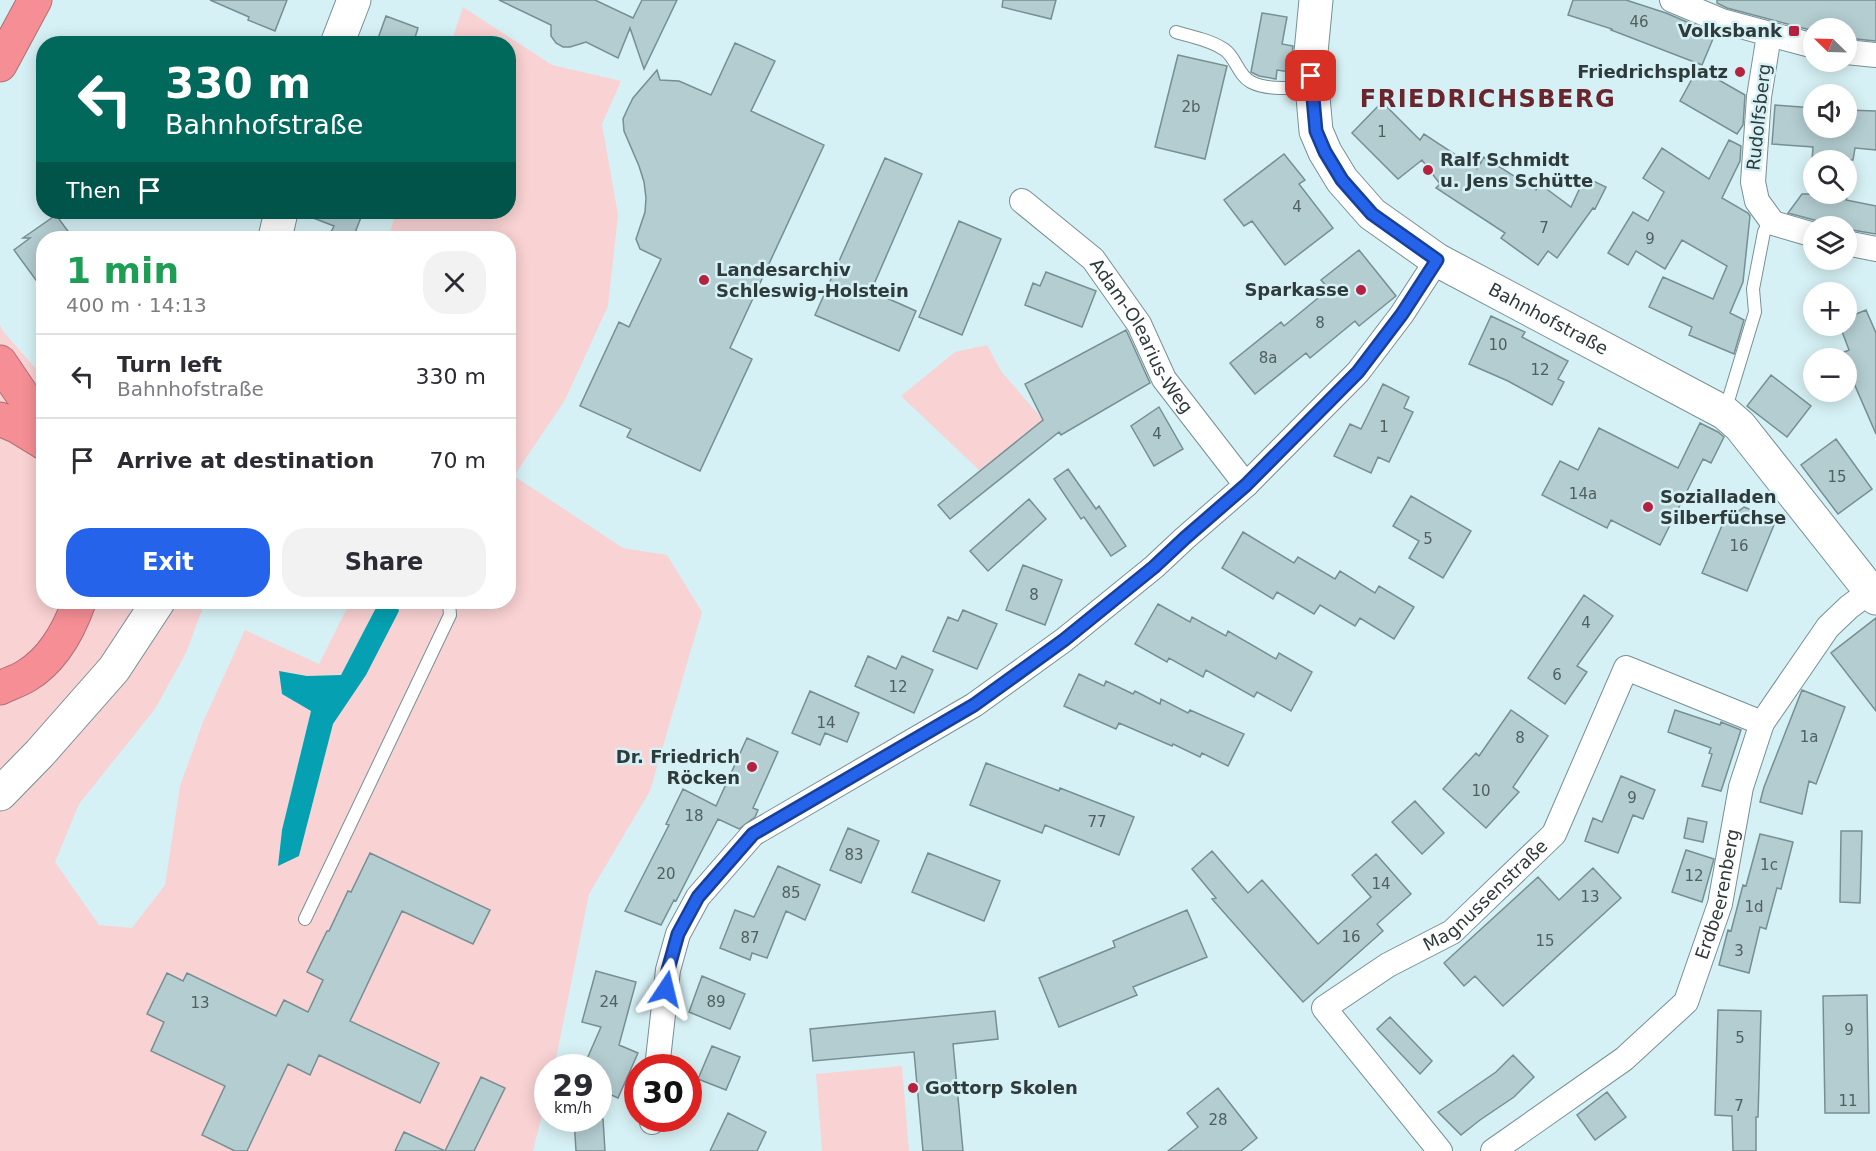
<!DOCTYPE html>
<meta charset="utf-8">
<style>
:root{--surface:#fff;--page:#f2f2f3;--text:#2b2b33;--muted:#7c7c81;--line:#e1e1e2;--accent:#2563eb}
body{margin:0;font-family:"DejaVu Sans",sans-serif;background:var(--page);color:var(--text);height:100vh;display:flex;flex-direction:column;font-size:22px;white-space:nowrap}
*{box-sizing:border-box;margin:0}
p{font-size:20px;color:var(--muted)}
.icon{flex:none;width:33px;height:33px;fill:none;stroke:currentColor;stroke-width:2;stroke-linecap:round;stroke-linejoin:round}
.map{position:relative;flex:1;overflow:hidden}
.sheet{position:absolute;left:36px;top:231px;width:480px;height:378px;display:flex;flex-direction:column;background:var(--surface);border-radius:24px;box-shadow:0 3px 15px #0003}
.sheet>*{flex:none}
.hud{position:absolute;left:36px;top:36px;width:480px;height:183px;border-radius:24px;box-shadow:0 3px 15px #0003;background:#00695c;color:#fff;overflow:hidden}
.needle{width:39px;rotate:293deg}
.fabs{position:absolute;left:1803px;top:18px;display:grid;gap:12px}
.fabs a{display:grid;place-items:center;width:54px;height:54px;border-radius:50%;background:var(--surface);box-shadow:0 3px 15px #0003;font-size:30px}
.speed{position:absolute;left:534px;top:1054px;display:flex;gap:12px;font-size:30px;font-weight:700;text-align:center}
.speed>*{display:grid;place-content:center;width:78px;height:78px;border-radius:50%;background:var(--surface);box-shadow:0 3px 15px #0003;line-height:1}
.speed small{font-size:15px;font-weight:400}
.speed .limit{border:9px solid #d22;background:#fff;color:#111}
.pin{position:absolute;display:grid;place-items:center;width:51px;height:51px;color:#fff;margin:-26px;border-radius:12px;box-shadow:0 3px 9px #0006}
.me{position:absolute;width:66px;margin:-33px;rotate:10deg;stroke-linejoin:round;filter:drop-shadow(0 0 4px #0008)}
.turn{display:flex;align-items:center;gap:21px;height:126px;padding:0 30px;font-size:27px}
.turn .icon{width:78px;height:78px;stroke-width:2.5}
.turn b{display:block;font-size:42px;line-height:51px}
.then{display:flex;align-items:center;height:57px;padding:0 30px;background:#0003;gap:12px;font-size:22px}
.round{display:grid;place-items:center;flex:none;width:63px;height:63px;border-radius:24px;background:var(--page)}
.overview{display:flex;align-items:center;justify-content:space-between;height:102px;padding:0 30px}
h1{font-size:36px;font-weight:800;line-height:45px;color:#1e9e55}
.action{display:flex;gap:12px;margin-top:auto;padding:12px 30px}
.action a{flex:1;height:69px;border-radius:24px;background:var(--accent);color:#fff;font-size:24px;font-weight:800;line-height:69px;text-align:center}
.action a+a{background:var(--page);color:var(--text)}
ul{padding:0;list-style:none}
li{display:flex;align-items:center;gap:18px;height:84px;padding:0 30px;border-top:2px solid var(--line)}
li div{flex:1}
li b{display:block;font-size:22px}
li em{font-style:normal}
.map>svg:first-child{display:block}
.green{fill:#f9d2d3}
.water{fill:#05a0b1}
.building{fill:#b3cdd1;stroke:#768f93;stroke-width:1.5}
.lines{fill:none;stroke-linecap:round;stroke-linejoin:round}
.lane-casing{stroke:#779094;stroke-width:14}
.street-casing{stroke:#779094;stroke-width:26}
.secondary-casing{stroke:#779094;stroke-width:35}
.highway-casing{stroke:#b07176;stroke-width:35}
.lane{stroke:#fff;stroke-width:12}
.street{stroke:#fff;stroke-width:24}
.secondary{stroke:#fff;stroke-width:33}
.highway{stroke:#f68e95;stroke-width:33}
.route-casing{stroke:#184099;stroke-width:15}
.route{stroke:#2563eb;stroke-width:10}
.poi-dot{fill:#b4223f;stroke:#d6f1f5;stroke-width:2}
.labels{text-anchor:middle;stroke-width:5;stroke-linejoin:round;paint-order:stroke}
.number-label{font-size:15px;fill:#505f60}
.poi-label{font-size:18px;font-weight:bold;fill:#2f3a3b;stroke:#d6f1f5;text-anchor:end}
.street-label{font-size:18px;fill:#2f3a3b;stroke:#d6f1f5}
.district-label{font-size:24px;font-weight:bold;letter-spacing:1.5px;fill:#6b252d;stroke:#d6f1f5}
</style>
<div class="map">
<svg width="1876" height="1151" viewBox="0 0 1876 1151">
<rect width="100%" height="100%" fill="#d6f1f5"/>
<path class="green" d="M463,7l89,58 69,16 -19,43 16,91 -10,91 -43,94 -51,76 109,72 44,7 35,57 -52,179 -61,103 -35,174h-6l-1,27 -14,56h-533v-826l3,6 40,46 1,225h161l-19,51 -31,56 -76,95 -24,58 44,63 33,3 33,-43 15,-99 23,-64 42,-92 74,34 31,-62h29l-38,73 -34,1 -28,-5 3,23 29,17 -29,119 -4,35 21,-9 34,-132 33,-49 33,-64 -3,-9h112v-364h-120l8,-26h112v-168l-57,-1z
M987,345l14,26 42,49 -63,51 -79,-75 54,-44z
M902,1066l7,85h-87l-6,-77z"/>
<path class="water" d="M379,602h17l3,9 -33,64 -33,49 -34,132 -21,10 4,-36 29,-119 -29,-17 -3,-23 28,5 34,-1z"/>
<path class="building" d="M210,0h77l-12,31 -27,-11 1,-3z
M499,0h96l38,18 9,-18h35l-33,69 -14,-41 -12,30 -32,-16 -16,5h-7l-7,-4 -5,-7v-11z
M1003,0h53l-5,19 -49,-12z
M1573,0h53l40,13 49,21 -13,31 -91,-35 1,-1 -44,-14z
M1717,0h159v41l-30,-3v-10h-32v3l-87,-23 -10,-5z
M1262,13l25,4 -5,27 11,2 -3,26 -13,-2 -1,9 -17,-3 -8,-4z
M386,16l32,12 -5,16h-37z
M735,43l40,18 -24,50 73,34 -94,203 22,11 -52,112 -73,-34 4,-8 -51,-23 39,-84 10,5 32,-68 -21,-10 -4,-10 9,-27 1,-14 -2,-16 -5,-16 -15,-35 -1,-12 5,-11 5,-10 24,-28 3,10 19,1 32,14z
M1178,55l49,11 -22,93 -50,-12z
M1698,68l47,27 -2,30 -6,9 -57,-33z
M1382,102l38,38 4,-6 53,35 7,-12 52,33 4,-6 31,23 14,-30 21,10 -11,22 -2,-1 -36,50 -9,-7 -10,14 -37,-27 4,-5 -69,-45 4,-4 -18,-24 -24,19 -46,-46z
M1775,105l39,3v20h32v-18l30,1v39l-21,-2 -2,12h-41l1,-13 -41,-3z
M1729,140l12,6 -1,15 -18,37 26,15 2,3 -7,66 -13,31 14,7 -10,34 -45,-19 3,-8 -43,-20 14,-30 50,22 14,-33 -45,-26 -17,29 -29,-18 -8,14 -20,-12 25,-41 15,9 16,-29 -21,-14 19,-30 47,31z
M1284,154l21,26 -6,4 34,44 -48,37 -33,-44 -8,5 -20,-26z
M885,158l37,16 -51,117 45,20 -17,40 -84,-36z
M1802,194h46l-2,6 30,6v28l-30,-5v-3h-21l-7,-5 -30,-8z
M301,212h62l-10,26h-25l6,-12 -34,-13z
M56,215l17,23h-29v53l-30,-41 16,-12h-7z
M959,221l42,18 -39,96 -43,-18z
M1359,250l37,46 -37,30 -4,-5 -45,37 -4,-5 -51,41 -25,-31 51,-41 3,4 45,-37 -8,-9z
M1046,272l50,19 -14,36 -57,-22 8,-22 7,3z
M1866,310l10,23v101l-30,-69v-7h-2l-2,-5 7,-3 -9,-24h6v-8z
M1491,316l34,16 -3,5 46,24 -10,18 6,3 -12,23 -44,-24 -39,-17z
M1126,330l24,53 -89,52 -2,-3 -109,87 -12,-14 105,-85 -18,-36z
M1771,375l40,31 -24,31 -40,-31z
M1383,384l26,13 -5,11 9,4 -24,50 -11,-5 -7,16 -37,-17 16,-32 11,5z
M1159,407l24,42 -29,17 -23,-40z
M1700,423l18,9 6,5 -13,26 -8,-4 -43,86 -49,-25 -4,8 -65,-33 18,-34 18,9 21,-42 79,40z
M1836,439l36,50 -34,25 -37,-49z
M1068,469l28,40 3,-3 27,40 -15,10 -27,-39 -3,2 -27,-40z
M1411,496l60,35 -28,47 -34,-20 10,-17 -26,-15z
M1029,499l17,20 -58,52 -18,-20z
M1744,507l32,13 -29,71 -45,-18 21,-50z
M1243,532l51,31 4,-6 37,22 5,-8 35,22 4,-7 35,21 -20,32 -34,-21 -5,8 -35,-21 -6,9 -37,-22 -4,7 -51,-31z
M1023,565l39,15 -17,45 -39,-15z
M1584,595l29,21 -36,50 10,6 -22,32 -37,-26z
M1158,604l32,18 2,-5 34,19 2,-5 48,28 3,-6 33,19 -21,39 -34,-19 -3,5 -48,-27 -3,7 -34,-19 -2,4 -32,-18z
M963,610l34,14 -20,45 -44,-18 15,-34 10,4z
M1876,618v93l-45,-58z
M868,656l28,13 6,-13 31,14 -19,43 -59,-27z
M1079,674l25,12 2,-5 27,13 2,-3 25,13 1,-5 27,14 2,-3 54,24 -16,32 -26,-13 -2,4 -27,-13 -1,2 -53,-23 -3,6 -52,-23z
M1802,690l43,17 -29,77 -7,-3 -7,33 -42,-12 4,-15z
M810,691l49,22 -12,29 -22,-9 -5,12 -28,-12z
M1511,710l37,26 -35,51 6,5 -33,36 -43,-39 33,-36 3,3z
M1675,710l45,15 1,-3 20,8 -20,61 -19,-5 10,-32 -3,-1 2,-5 -43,-16z
M747,738l31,14 -25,56 5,2 -3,7 -16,12 -21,-10 -42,82 -2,-1 -13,25 -36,-14 44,-86 -3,-1 17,-35 33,17z
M986,763l73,28 1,-3 74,29 -15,38 -74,-30 -3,8 -72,-28z
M1621,776l34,14 -12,29 -10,-4 -15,38 -33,-12 8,-23 9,4z
M1415,801l29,32 -22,21 -30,-32z
M1688,818l19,4 -4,20 -19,-4z
M848,828l31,13 -18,42 -31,-13z
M1841,831h21l-2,72 -20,-1z
M1760,834l33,8 -12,47 -4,-1 -11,41 -6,-2 -11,46 -30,-8 9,-35 3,1 12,-46 3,1z
M1686,850l28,9 -12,43 -30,-10z
M1212,851l36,42 14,-13 56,64 53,-47 -19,-22 24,-21 35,40 -34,30 6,7 -80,71 -91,-103 4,-1 -24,-29z
M370,853l120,57 -17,34 -71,-33 -52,110 89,42 -19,40 -101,-48 -9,20 -22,-11 -41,87h-12l-33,-16 23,-49 -74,-35 13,-29 -17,-8 20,-41 16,8 4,-8 89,43 8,-16 24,12 15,-32 -16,-8 20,-41h2l19,-40 3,1z
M928,853l72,28 -16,40 -72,-29z
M778,866l42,19 -15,35 -19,-9 -19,47 -15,-5 -2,7 -30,-12 15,-38 19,7z
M1593,868l28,30 -118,108 -28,-30 -11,10 -20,-23 94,-86 21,23z
M1187,910l20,47 -74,30 4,8 -78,32 -20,-49 76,-31 -2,-6z
M596,971l40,11 -17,63 19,8 -20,45 -20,-9v-21h-15l18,-41 -19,-5z
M702,976l43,18 -15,35 -41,-17z
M1867,995l2,118h-44l-2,-117z
M1718,1010l43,1 -3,106h-2v34h-23l-1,-35 -17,-1z
M995,1011l3,28 -45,5 10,107h-40l-9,-99 -101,9 -3,-32z
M1390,1017l42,44 -12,13 -43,-45z
M712,1046l28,11 -14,33 -28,-11z
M1513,1055l21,22 -20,20 -34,23 -19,15 -23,-23 58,-40z
M481,1077l24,11 -31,63h-29z
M1218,1088l39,50 -16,13h-73l30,-24 -11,-14z
M1607,1092l19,25 -31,23 -18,-25z
M728,1113l38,19 -9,19h-47z
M574,1119h29l2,32h-29z
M404,1132l41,19h-50z"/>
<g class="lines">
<defs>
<path id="lane" d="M1176,32c16,5 35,8 49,18 11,8 13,25 26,32 17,9 42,5 61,6
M1725,411l30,-99 -2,-23 11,-57 6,-12
M305,919l145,-304 -1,-13"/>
<g id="street">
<path d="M1672,0l50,21 92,25"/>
<path d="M1769,35l-10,62 -6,85 4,19 16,22 41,12"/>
<path d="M1846,52l30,3"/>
<path id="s1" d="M1022,201l71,58 46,65 25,55 82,106"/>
<path d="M1846,243l30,6"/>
<path d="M657,1068l11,-98 10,-36 20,-37 55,-63 221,-129 90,-65 90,-73 31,-29 61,-53 112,-113 44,-58 35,-54"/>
<path d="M652,1122v-3"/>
<path id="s2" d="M1440,1151l-116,-143 64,-43 64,-33 102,-98 72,-166 136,55"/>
<path id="s3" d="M1493,1151l131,-92 62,-57 34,-98 21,-117 21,-64 66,-96 21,-20 27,-20"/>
</g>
<g id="secondary">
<path id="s4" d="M1316,0l-6,63 6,68 9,21 17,28 30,34 65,46 288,153 15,13 136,172"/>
<path d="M337,44l17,-44"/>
<path d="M275,238l6,-26"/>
<path d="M0,794l40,-41 74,-84 44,-67"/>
</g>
<path id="highway" d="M0,65l35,-65
M0,362l44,65
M0,419l18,8 26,16
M0,688c8,-4 18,-7 26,-12 27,-16 43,-46 53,-74"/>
</defs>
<use href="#lane" class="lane-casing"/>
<use href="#street" class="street-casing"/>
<use href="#secondary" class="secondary-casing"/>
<use href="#highway" class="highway-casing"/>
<use href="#lane" class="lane"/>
<use href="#street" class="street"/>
<use href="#secondary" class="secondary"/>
<use href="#highway" class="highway"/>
</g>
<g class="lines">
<defs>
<path id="route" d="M666,989l2,-19 10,-36 20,-37 55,-63 221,-129 90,-65 90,-73 31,-29 61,-53 112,-113 44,-58 35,-54 -65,-46 -30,-34 -17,-28 -9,-21 -5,-55"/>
</defs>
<use href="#route" class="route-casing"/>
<use href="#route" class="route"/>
</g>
<g class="poi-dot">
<rect x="1788" y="25" width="12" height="12" rx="3"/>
<circle cx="1740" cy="72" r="6"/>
<circle cx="1428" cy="170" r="6"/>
<circle cx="704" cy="280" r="6"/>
<circle cx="1361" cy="290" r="6"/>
<circle cx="1648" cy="507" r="6"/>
<circle cx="752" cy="767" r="6"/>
<circle cx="913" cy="1088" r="6"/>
</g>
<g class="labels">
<g class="number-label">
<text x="1639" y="27">46</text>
<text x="1191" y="112">2b</text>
<text x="1382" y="137">1</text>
<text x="1297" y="212">4</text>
<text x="1544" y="233">7</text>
<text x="1650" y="244">9</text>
<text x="1320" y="328">8</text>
<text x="1498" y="350">10</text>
<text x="1268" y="363">8a</text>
<text x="1540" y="375">12</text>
<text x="1384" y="432">1</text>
<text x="1157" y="439">4</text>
<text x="1837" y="482">15</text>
<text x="1583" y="499">14a</text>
<text x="1428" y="544">5</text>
<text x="1739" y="551">16</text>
<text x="1034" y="600">8</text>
<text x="1586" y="628">4</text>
<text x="1557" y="680">6</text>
<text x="898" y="692">12</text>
<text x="826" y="728">14</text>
<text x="1809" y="742">1a</text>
<text x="1520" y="743">8</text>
<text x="1481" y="796">10</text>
<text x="1632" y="803">9</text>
<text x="694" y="821">18</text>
<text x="1097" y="827">77</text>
<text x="854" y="860">83</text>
<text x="1769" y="870">1c</text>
<text x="666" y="879">20</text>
<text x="1694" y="881">12</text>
<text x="1381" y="889">14</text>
<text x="791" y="898">85</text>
<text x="1590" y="902">13</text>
<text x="1754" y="912">1d</text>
<text x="1351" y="942">16</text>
<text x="750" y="943">87</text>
<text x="1545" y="946">15</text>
<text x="1739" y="956">3</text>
<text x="609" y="1007">24</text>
<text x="716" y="1007">89</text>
<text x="200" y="1008">13</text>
<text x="1849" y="1035">9</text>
<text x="1740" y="1043">5</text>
<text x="1848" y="1106">11</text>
<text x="1739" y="1111">7</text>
<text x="1218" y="1125">28</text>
</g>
<g class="poi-label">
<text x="1782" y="37">Volksbank</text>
<text x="1728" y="78">Friedrichsplatz</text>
<text x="1440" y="166" text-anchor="start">Ralf Schmidt<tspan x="1440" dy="21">u. Jens Schütte</tspan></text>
<text x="716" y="276" text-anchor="start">Landesarchiv<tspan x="716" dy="21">Schleswig-Holstein</tspan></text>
<text x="1349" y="296">Sparkasse</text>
<text x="1660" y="503" text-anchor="start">Sozialladen<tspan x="1660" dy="21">Silberfüchse</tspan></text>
<text x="740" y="763">Dr. Friedrich<tspan x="740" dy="21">Röcken</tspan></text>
<text x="925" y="1094" text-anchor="start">Gottorp Skolen</text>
</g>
<g class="street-label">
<text transform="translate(1759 117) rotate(-84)" y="6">Rudolfsberg</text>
<text dy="6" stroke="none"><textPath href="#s4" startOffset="438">Bahnhofstraße</textPath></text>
<text dy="6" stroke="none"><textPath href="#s1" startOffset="183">Adam-Olearius-Weg</textPath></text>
<text dy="6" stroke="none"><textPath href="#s2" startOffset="382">Magnussenstraße</textPath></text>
<text dy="6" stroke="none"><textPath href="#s3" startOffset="357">Erdbeerenberg</textPath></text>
</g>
<g class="district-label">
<text x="1488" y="107">FRIEDRICHSBERG</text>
</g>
</g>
</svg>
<div class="fabs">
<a><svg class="needle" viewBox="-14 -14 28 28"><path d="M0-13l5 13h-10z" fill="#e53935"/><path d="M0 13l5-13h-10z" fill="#7c7c81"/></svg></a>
<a><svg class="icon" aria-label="sound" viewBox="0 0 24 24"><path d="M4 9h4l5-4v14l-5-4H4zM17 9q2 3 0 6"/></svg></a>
<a><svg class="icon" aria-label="search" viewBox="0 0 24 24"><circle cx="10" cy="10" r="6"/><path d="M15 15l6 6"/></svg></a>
<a><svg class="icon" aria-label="layers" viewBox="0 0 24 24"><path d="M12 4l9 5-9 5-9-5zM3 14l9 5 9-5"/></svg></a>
<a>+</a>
<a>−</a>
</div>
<div class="speed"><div>29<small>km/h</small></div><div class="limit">30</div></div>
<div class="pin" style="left:1311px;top:76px;background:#d93025"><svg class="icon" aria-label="arrive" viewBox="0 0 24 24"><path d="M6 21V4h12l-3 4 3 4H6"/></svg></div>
<svg class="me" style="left:666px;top:989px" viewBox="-20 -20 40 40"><path d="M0-17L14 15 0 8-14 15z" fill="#2563eb" stroke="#fff" stroke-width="4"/></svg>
<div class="hud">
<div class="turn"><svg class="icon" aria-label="left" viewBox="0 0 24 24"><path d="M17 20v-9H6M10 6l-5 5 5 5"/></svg><div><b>330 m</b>Bahnhofstraße</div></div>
<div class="then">Then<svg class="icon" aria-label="arrive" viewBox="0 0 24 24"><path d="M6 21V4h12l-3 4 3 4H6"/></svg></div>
</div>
<section class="sheet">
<div class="overview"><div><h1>1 min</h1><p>400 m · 14:13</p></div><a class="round"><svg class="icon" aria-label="close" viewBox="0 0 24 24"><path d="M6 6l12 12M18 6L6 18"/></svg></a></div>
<ul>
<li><svg class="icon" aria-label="left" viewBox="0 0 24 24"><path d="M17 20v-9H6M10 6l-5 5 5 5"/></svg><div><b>Turn left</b><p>Bahnhofstraße</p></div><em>330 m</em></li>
<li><svg class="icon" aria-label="arrive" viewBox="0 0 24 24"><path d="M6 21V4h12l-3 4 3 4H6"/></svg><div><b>Arrive at destination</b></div><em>70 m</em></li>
</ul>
<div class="action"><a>Exit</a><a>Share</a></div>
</section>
</div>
